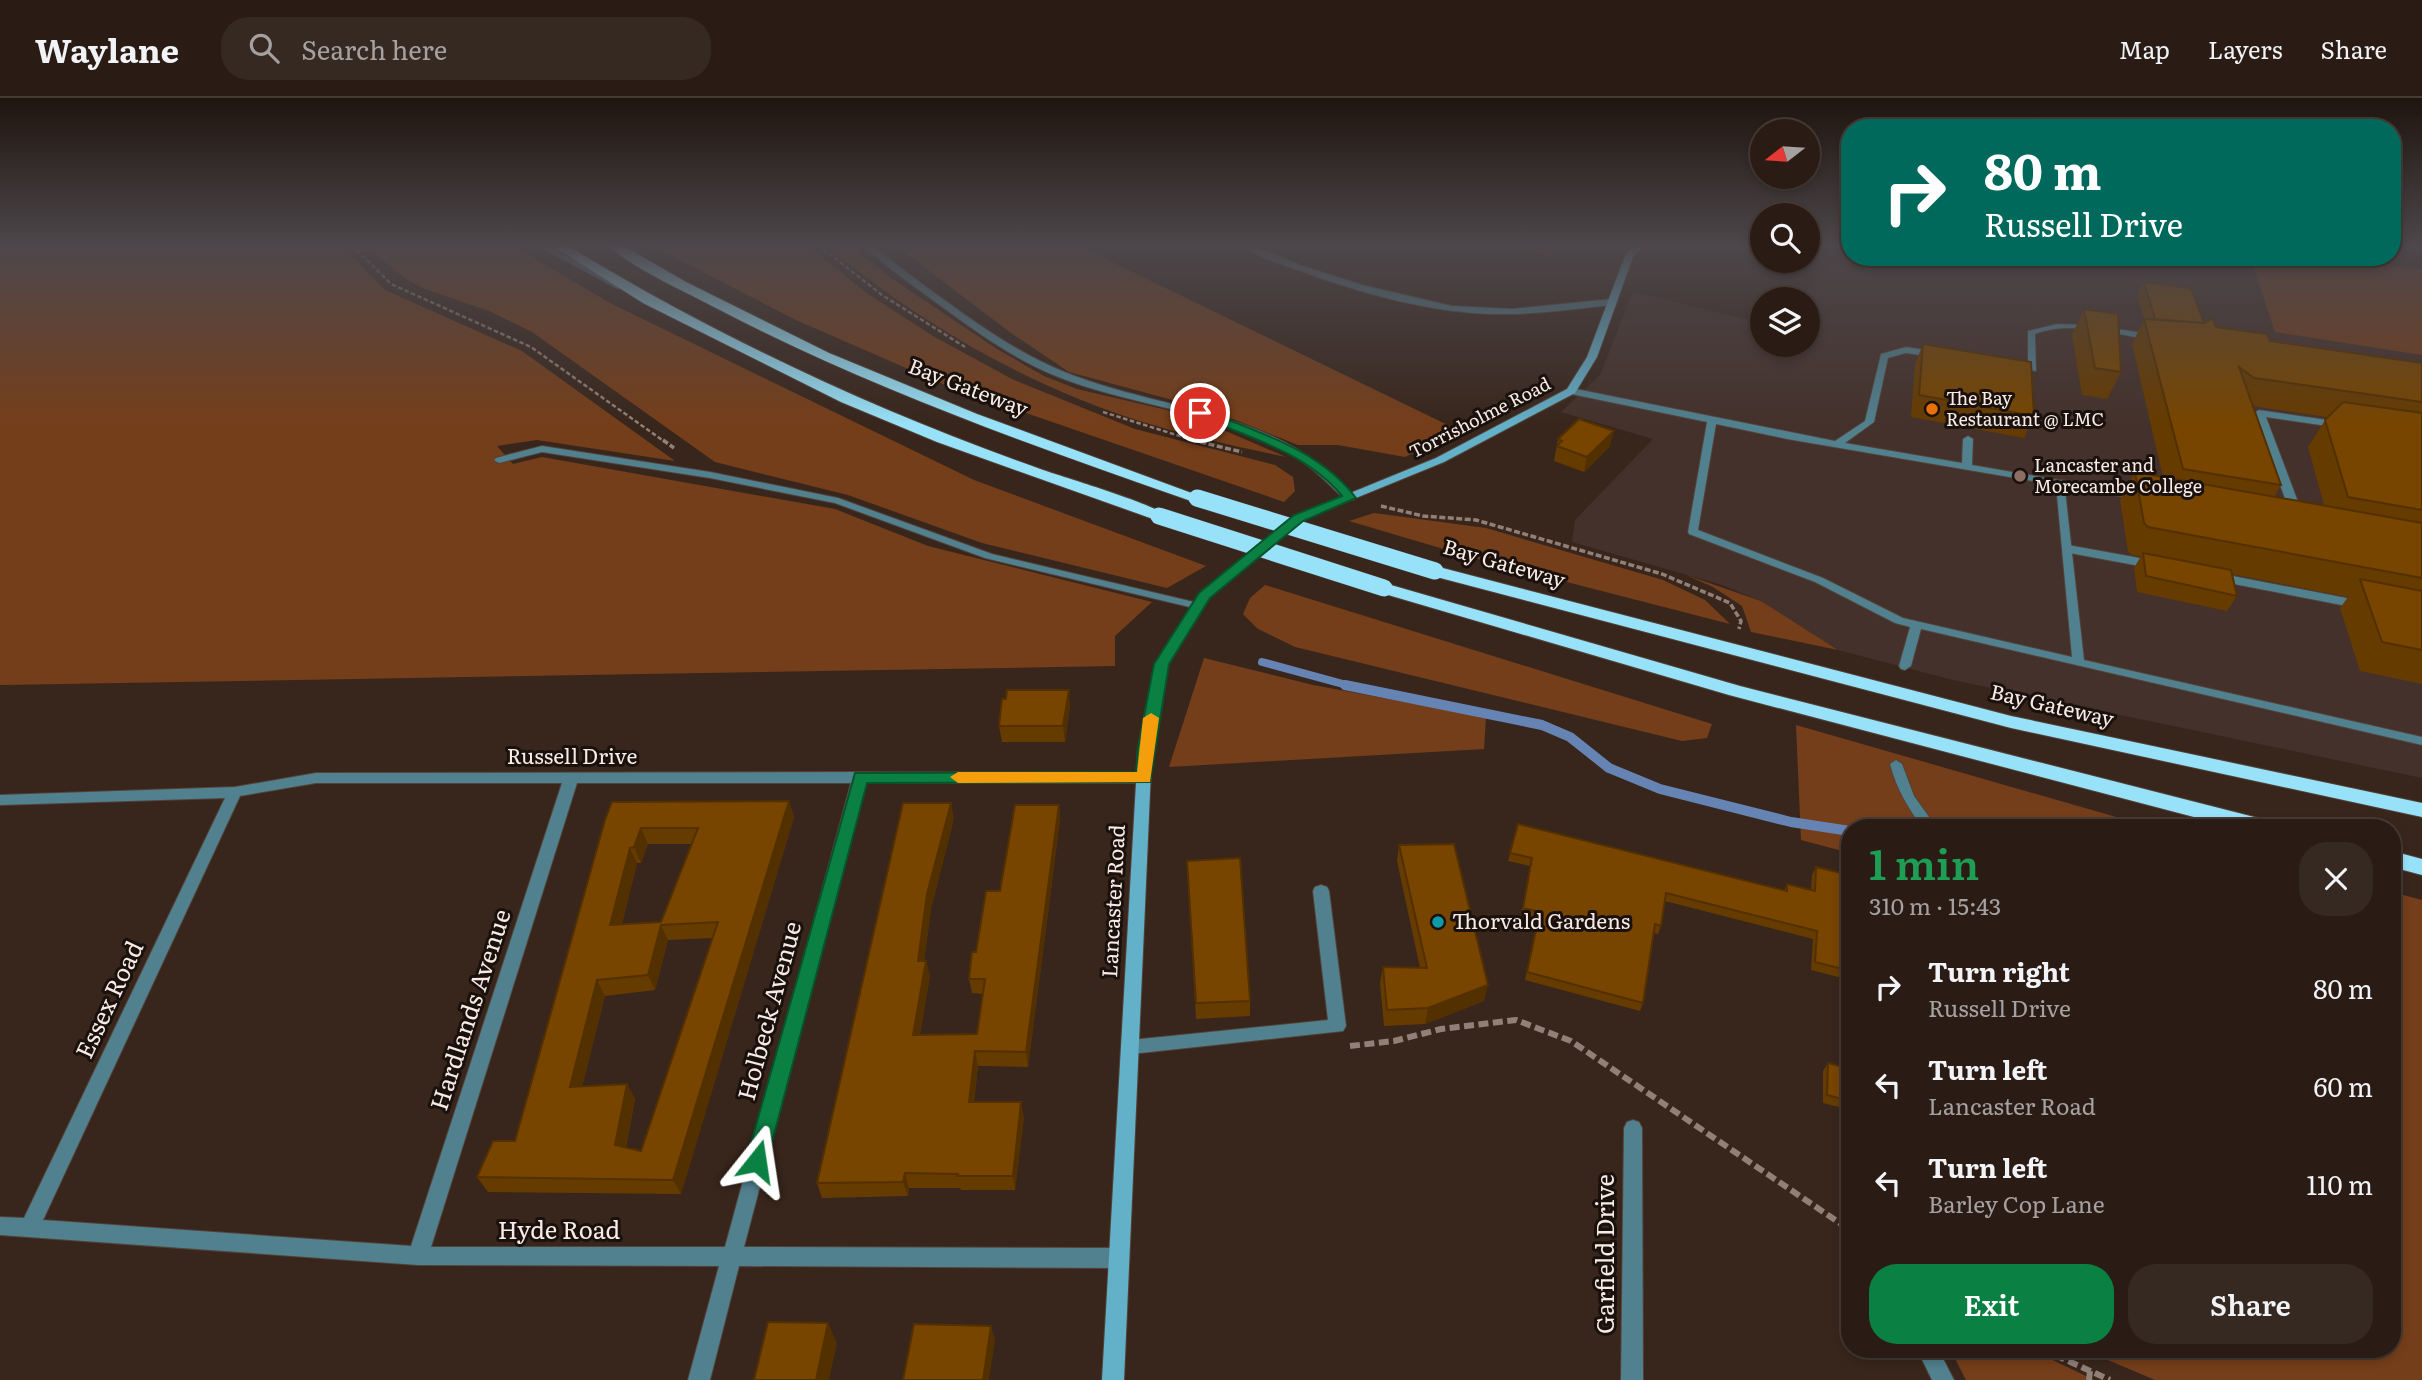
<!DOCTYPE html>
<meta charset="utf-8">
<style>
:root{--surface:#2a1c15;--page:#362922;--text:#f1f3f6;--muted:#a5a1a0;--line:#463a34;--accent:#0b8043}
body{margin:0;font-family:Literata,serif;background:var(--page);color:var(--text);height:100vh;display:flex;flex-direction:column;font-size:26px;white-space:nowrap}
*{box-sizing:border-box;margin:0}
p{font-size:23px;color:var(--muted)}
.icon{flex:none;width:38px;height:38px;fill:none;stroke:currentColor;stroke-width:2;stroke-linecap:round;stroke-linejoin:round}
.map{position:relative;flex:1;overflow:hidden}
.details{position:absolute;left:1841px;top:721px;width:560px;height:539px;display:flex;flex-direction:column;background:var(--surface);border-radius:28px;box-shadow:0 4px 10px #0003,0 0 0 2px var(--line)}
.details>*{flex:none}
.top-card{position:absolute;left:1841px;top:21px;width:560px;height:147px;border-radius:28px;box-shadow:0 4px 10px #0003,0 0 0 2px var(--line);background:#00695c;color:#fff;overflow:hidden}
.needle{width:46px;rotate:253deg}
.tools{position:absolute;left:1750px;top:21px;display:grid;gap:14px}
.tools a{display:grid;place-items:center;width:70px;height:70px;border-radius:50%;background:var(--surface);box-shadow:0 4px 10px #0003,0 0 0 2px var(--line);font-size:35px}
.pin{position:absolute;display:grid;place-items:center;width:60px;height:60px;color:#fff;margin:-30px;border:4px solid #fff;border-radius:50%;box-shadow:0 2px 7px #0007}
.me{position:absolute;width:77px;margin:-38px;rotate:15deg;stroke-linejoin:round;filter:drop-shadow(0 0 5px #0008)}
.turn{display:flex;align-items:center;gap:24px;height:147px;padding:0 28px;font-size:32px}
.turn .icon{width:91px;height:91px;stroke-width:2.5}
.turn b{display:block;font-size:49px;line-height:60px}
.round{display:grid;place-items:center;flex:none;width:74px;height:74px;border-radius:28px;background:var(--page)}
.overview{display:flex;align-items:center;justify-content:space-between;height:119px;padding:0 28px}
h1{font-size:42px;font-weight:600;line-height:52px;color:#1e9e55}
.primary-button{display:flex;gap:14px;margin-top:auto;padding:14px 28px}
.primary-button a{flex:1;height:80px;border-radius:28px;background:var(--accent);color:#fff;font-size:28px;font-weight:600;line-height:80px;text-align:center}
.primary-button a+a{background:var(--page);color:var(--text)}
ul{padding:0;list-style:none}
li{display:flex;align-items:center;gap:21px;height:98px;padding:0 28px}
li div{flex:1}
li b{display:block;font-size:26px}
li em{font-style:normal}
header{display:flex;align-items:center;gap:42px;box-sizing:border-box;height:98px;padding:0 35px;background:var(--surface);border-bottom:2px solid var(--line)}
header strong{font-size:33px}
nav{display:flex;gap:38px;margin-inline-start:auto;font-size:24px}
.search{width:490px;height:63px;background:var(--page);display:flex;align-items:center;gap:18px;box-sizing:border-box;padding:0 24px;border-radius:28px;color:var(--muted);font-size:26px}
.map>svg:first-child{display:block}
.education{fill:#44312b}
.green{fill:#753e1a}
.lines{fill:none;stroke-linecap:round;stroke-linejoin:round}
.stream-far1{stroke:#6684b3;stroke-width:8}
.stream{stroke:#6684b3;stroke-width:10}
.service-casing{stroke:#534238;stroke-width:2}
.pedestrian-casing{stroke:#534238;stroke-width:2}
.minor-casing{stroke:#534238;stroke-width:2}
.secondary-casing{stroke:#534238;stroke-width:2}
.trunk-casing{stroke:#534238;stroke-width:2}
.path-far2{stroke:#908078;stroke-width:2.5;stroke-dasharray:4.5 2.5;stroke-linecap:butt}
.path-far1{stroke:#908078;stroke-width:3.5;stroke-dasharray:6 2.5;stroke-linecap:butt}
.path{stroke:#908078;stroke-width:6;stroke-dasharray:10 4.5;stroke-linecap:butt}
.service{fill:#51808f;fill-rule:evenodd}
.pedestrian{fill:#51808f;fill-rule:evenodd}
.minor{fill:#51808f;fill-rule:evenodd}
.secondary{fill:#63b0c9;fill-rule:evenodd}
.trunk{fill:#98e2f9;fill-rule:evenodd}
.trunk-bridge-casing{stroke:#534238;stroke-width:18;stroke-linecap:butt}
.trunk-bridge{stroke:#98e2f9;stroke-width:17}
.wall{fill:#663b00;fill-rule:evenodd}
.shaded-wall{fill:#533000}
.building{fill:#774500;stroke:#533000;stroke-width:2;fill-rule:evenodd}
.route{fill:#0b8043;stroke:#07532c;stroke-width:2}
.slow{fill:#f59e0b}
.food-dot{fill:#e8710a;stroke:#1a110d;stroke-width:2.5}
.education-dot{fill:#8d6e63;stroke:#1a110d;stroke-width:2.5}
.culture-dot{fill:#0f9aa8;stroke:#1a110d;stroke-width:2.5}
.labels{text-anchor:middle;stroke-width:6;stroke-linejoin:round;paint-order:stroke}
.far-poi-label{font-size:18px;fill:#f8ebe5;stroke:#1a110d;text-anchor:start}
.far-street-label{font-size:18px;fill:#f8ebe5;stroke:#1a110d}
.street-label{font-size:21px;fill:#f8ebe5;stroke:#1a110d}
.poi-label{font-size:21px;fill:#f8ebe5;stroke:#1a110d;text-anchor:start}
.near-street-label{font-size:24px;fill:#f8ebe5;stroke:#1a110d}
</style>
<header>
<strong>Waylane</strong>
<div class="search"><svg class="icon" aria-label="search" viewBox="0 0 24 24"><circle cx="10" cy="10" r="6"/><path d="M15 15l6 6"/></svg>Search here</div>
<nav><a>Map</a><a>Layers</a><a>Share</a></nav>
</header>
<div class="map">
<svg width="2422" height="1282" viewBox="0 0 2422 1282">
<rect width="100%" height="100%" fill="#38261c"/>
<path class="education" d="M1849,147l1,12h542v-9l30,4v526l-469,-98 -115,-30 -77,-49 -39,-16 -150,-43 3,-22 78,-81 -92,-27 39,-37 33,-83 129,31v22h46v-46h-9z"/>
<path class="green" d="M0,147h512l98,58 364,177 232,86 -39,22 -185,-45 -134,-48 -133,-33 -183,-130 -43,-21 -64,-22 -19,-10 -33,-27 -24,1 36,37 137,61 153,110 -138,-21 -40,6 16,18 29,-7 293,52 93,37 224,56 -37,34v30l-1115,19z
M650,147h157l61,49 65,42 79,43 123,50 140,36 18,12 2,14 -11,11 -339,-117 -149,-65z
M825,147h26l37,31 109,73 47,27 33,13 90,21 45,15 74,32c-47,-10 -94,-20 -140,-34 -117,-36 -227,-100 -321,-178z
M895,147h182l383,186 -55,26 -67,-12h-40l-85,-34 -144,-39 -58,-39z
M2250,159h83l89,13v85l-147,-23z
M1374,415l112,15 177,52 42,20 25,24 -256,-66 -125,-37z
M1686,477l75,26 77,49 -87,-18 -9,-26 -29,-19z
M1265,487l447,139 -5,14 -25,3 -387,-94 -37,-18 -15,-15 7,-16z
M1204,560l109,27 173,32 -2,32 -315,18z
M1796,627l334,96 24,7h-304v25l-49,-13z
M2392,794l30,8v480h-267l-73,-31h310z
M1950,1251h80l64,31h-128z"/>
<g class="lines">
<path class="stream-far1" d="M1262,564l92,25"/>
<path class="stream" d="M1345,587l197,40 28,12 39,31 51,21 131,33 59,9"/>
<defs>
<path id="service" d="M536,147h10l79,42 -7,2z
M2057,226l32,1 62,9 4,3 -4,3c-36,-6 -80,-20 -116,-6l1,37 -22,-3 -1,-2 4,-3 11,3v-35z
M1906,249l27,4 4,3 -4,3 -27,-4 -18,5 -14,64 -29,21 117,20 1,-24 5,-3 5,3 -1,26 92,16 20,179 338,77v8l-501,-116 -10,37 -6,4 -4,-1 -2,-3 11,-39 -15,-4 -80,-41 -126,-48 -1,-2 19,-110 -136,-28 -4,-3 4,-3 264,53 30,-20 16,-67zM1716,326l71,15 269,46 16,172 -169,-39 -80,-40 -125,-48z
M542,348l168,26 128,26 154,56 206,49 5,3 -5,3 -213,-51 -150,-55 -125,-25 -168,-26 -43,11 -5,-3 2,-2z
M1896,662l6,4 12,32 23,32h-14c-15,-20 -27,-40 -33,-64z"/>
<path id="pedestrian" d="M2259,312l82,12 5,3 -5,3 -75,-11 37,98 -2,2h-8l-2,-2 -37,-102z
M2061,382l81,14 6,3 -6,3 -85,-15 -2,-2z
M2068,447l88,16 6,4 -6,4 -92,-17 -2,-3z
M2217,475l145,28 6,4 -6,4 -149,-29 -2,-3z"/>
<path id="minor" d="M863,147h10c21,19 44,35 67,52 39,28 78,56 122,74 99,41 220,38 293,127l-2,2h-8c-19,-19 -37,-37 -61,-50 -70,-40 -154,-44 -228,-74 -47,-19 -89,-51 -130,-81 -22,-16 -44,-31 -63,-50z
M1240,147h12l48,20 62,20 90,21 60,3 100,-10 5,3 -5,3c-39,4 -78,10 -117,9 -61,-1 -123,-18 -181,-38 -24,-9 -53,-17 -74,-31z
M2394,147l28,1v6z
M860,674l284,1 7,5 -7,5h-278l-122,464 375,1 7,3 3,7 -3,7 -7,3 -380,-2 -29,114h-22l31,-114 -301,-1 -418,-30v-18l24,1 201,-420 -225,7v-10l235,-8 81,-14zM316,685h246l-151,463 -368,-26 197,-424zM577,685h274l-126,464h-294z
M1321,787l6,2 2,4 17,135 -3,5 -212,23 -6,-2 -3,-5 3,-5 6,-2 197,-20 -15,-129 2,-4z
M1633,1022l6,2 3,6 1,252h-22l3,-252 3,-6z
M1917,1251h21l16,31h-22z"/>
<path id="secondary" d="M1635,147h9l-11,12 -36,100 -22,36 -131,69 -142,58 -93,78 -40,66 -17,84 -28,632h-22l36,-632 17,-84 45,-71 94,-77 142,-58 131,-69 20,-32 38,-101z"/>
<path id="trunk" d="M551,147h15c152,92 309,166 477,225 20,7 114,35 124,46l-2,3h-12l-216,-77 -96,-40 -198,-99z
M607,147h15l64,37 143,71 148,61 228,84 -8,5 -6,-2c-160,-56 -322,-113 -473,-192 -32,-17 -84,-40 -111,-64z
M1435,468l576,150 411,87v14l-411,-89 -582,-153 -2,-4z
M1384,485l356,103 526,134 7,3 3,5h-40l-507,-133 -351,-103 -2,-4z
M2392,753l30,8v16l-30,-8z"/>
</defs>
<use href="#service" class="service-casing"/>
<use href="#pedestrian" class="pedestrian-casing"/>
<use href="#minor" class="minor-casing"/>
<use href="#secondary" class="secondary-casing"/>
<use href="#trunk" class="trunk-casing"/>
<path class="path-far2" d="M352,147l39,39 140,63 134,95
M818,147l64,50 83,52
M1103,314l96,30"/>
<path class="path-far1" d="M663,342l11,8
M1192,342l50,12
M1381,408l42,10 53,4 186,54 68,29 11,18 -2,8"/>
<path class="path" d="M1350,948l44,-5 47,-12 75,-9 55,21 279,189
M2042,1251l68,31
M2089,1282l1,-9"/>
<use href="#service" class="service"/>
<use href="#pedestrian" class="pedestrian"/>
<use href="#minor" class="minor"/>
<use href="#secondary" class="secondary"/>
<use href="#trunk" class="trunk"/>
<defs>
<path id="trunk-bridge" d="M1197,400l238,73
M1159,418l225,72"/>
</defs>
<use href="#trunk-bridge" class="trunk-bridge-casing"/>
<use href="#trunk-bridge" class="trunk-bridge"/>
</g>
<path class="wall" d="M1515,147h45l-11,11 -34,-9z
M2144,184l60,41 12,4 54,14 152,22v321l-62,-13 -20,-63 8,-11 -116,-23 5,22 -10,15 -90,-19 -3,-24 7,-12 -9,-1 -4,-4 -8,-51 15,-28 28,5 -31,-133 12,-25 -7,-24zM2253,308l74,11 -19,30 16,58 -50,-8 7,-12z
M2084,211l37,63 -14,27 -25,-4 -10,-60z
M1923,246l111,72 -10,22 -113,-21 4,-53z
M1558,341l52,7 -26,26 -30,-11z
M1070,608l-5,36h-63l-3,-16z
M789,703l5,16 -113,377 -193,-2 -11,-15 38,-36 90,-321zM648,746h44l-31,78 -39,2 15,-61h4zM713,840l-72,213 -15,-4 9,-48 -8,-15 -45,3 23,-91 50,-6 13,-50z
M1059,707l1,15 -32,247 -50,-1 -4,36 50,15 -9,73h-54l-1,-2h-51l-1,8 -86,2 -5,-15 137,-365 -23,91 -7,52h2l4,15 -10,58h57l6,-40 -11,-1 -3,-14 7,-27 24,-61z
M1518,726l266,67 3,-7 24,6 1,-15 4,-8 34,8v105l-39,-10 2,-31 -148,-38 -4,25 -3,8 -5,-1 -10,70 -3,8 -115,-31 13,-60 -17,-4 9,-50 -22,-5z
M1399,747l85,156 -59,23 -41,2 -4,-43 3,-16 37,1 -23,-107z
M1187,763l63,140v15l-54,3z
M1828,965l22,6v41l-27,-7v-32z"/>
<path class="shaded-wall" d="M1551,147h9l-11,11z
M1614,333l-4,15 -26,26 3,-15z
M1069,592l1,16 -5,36 -2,-16z
M789,703l5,16 -113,377 -8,-14z
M951,705l3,15 -23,91 -9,67 -4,-15 9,-67z
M1059,707l1,15 -32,247 -2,-15z
M641,730l7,16 -7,19 -7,-16z
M630,750l7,15 -19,77 -8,-15z
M661,827l7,15 -13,50 -7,-15z
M926,863l4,15 -13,73 -4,-14z
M597,882l8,16 -27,106 -8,-15z
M1488,887l-4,16 -59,23 3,-16z
M975,953l3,15 -6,50 -3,-14z
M627,986l8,15 -12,60 -8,-14z
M1021,1004l3,15 -9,73 -2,-14z
M905,1075l4,15 -1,8 -5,-14z
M828,1225l9,20 -8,37h-13z
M991,1228l4,14 -6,40h-6z"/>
<path class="building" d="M2144,184l47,6 13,35 -49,-4z
M2084,211l34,5 3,58 -26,-4z
M2212,220l4,9 51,7 3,7 152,22v39l-168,-24 -15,-11 42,118 -98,-16 -39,-150 61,4z
M1923,246l108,18 3,54 -115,-21z
M2343,304l79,11v97l-74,-13 -23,-77z
M1579,321l35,12 -27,26 -30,-11 5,-5 -4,-2z
M2135,374l287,51v55l-274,-51 -4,-4z
M2143,455l88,17 6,26 -91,-20z
M2360,481l62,12v59l-40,-8z
M1007,592h62l-6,36h-64l3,-27h4z
M789,703l-116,379 -196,-3 16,-36h22l90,-321 7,-18zM641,730h57l-37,94 -51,3 20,-77 4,-1zM718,824l-77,229 -26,-6 12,-61 -57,3 27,-107 51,-5 13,-50z
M903,705h48l-24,91 -9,67h8l-13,74 64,-1 8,-55h-16l3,-27h4l10,-61h14l15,-86h44l-33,247 -51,-1 -6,51h52l-8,74h-56l1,-2 -53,-1 -2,9 -86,1z
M1518,726l269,67v-7l28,7 1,-24 34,8v96l-35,-9 2,-31 -151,-38 -5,33 -6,-2 -12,79 -116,-31 13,-60 -17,-4 9,-50 -22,-5z
M1454,746l34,141 -60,23 -41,2 -4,-43 44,1 -28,-123z
M1240,760l10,143 -54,2 -9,-142z
M1828,965l22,6v32l-23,-6z
M768,1224l60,1 -12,57h-62z
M914,1226l77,2 -8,54h-80z"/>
<linearGradient id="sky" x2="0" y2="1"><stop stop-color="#1f150f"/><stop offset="0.45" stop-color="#4d474b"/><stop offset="1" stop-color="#4d474b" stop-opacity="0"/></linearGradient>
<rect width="2422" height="327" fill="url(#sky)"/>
<path class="route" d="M1196,312h8c55,23 115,39 152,88l-53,23 -93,77 -41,66 -19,118 -283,1 -100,378 -3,7 -7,3 -8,-3 -3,-7 109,-388 281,-1 2,-24 16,-84 45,-71 95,-78 48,-19c-36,-44 -95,-59 -146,-81z"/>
<path class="slow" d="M1151,615l8,5 -9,64 -192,1 -8,-6 8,-5h179l6,-54z"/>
<circle class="food-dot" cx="1932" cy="311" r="7"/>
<circle class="education-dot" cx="2020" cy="378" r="7"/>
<circle class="culture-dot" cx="1438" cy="824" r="7"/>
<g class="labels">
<g class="far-poi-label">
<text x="1946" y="307">The Bay<tspan x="1946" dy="21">Restaurant @ LMC</tspan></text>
<text x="2034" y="374">Lancaster and<tspan x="2034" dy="21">Morecambe College</tspan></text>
</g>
<g class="far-street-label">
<text transform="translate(1480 320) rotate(-27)" y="6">Torrisholme Road</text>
</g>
<g class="street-label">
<text transform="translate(968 290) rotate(21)" y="7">Bay Gateway</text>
<text transform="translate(1504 466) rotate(16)" y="7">Bay Gateway</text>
<text transform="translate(2052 608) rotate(13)" y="7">Bay Gateway</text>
<text x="572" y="666">Russell Drive</text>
<text transform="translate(1114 803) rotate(-87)" y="7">Lancaster Road</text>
</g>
<g class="poi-label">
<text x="1452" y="831">Thorvald Gardens</text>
</g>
<g class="near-street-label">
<text transform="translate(110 902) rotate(-65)" y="8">Essex Road</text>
<text transform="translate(471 912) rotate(-72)" y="8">Hardlands Avenue</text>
<text transform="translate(770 913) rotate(-75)" y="8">Holbeck Avenue</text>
<text x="559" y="1141">Hyde Road</text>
<text transform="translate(1606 1156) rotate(-90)" y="8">Garfield Drive</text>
</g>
</g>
</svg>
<div class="tools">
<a><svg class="needle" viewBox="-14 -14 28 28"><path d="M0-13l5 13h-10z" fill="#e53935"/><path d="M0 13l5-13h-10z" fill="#a5a1a0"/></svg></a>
<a><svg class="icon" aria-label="search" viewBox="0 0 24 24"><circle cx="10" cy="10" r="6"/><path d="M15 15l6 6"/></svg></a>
<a><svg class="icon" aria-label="layers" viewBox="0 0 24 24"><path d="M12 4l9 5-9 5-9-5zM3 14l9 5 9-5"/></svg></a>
</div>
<div class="pin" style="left:1200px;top:315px;background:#d93025"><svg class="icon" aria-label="arrive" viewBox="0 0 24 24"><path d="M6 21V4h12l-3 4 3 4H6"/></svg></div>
<svg class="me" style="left:757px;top:1063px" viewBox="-20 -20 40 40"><path d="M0-17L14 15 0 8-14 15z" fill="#0b8043" stroke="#fff" stroke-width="4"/></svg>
<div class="top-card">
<div class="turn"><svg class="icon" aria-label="right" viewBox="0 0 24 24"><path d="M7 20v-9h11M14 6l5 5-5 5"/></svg><div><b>80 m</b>Russell Drive</div></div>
</div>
<section class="details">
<div class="overview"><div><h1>1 min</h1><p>310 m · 15:43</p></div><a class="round"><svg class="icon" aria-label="close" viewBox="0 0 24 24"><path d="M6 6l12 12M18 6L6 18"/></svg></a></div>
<ul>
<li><svg class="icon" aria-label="right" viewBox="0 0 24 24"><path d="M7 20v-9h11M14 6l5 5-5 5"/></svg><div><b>Turn right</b><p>Russell Drive</p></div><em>80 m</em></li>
<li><svg class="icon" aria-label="left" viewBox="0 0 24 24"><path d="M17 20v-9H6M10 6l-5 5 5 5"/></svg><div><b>Turn left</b><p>Lancaster Road</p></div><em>60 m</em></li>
<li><svg class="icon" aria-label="left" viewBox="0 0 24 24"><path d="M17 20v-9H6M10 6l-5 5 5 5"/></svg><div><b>Turn left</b><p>Barley Cop Lane</p></div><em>110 m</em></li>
</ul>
<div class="primary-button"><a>Exit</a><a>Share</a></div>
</section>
</div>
